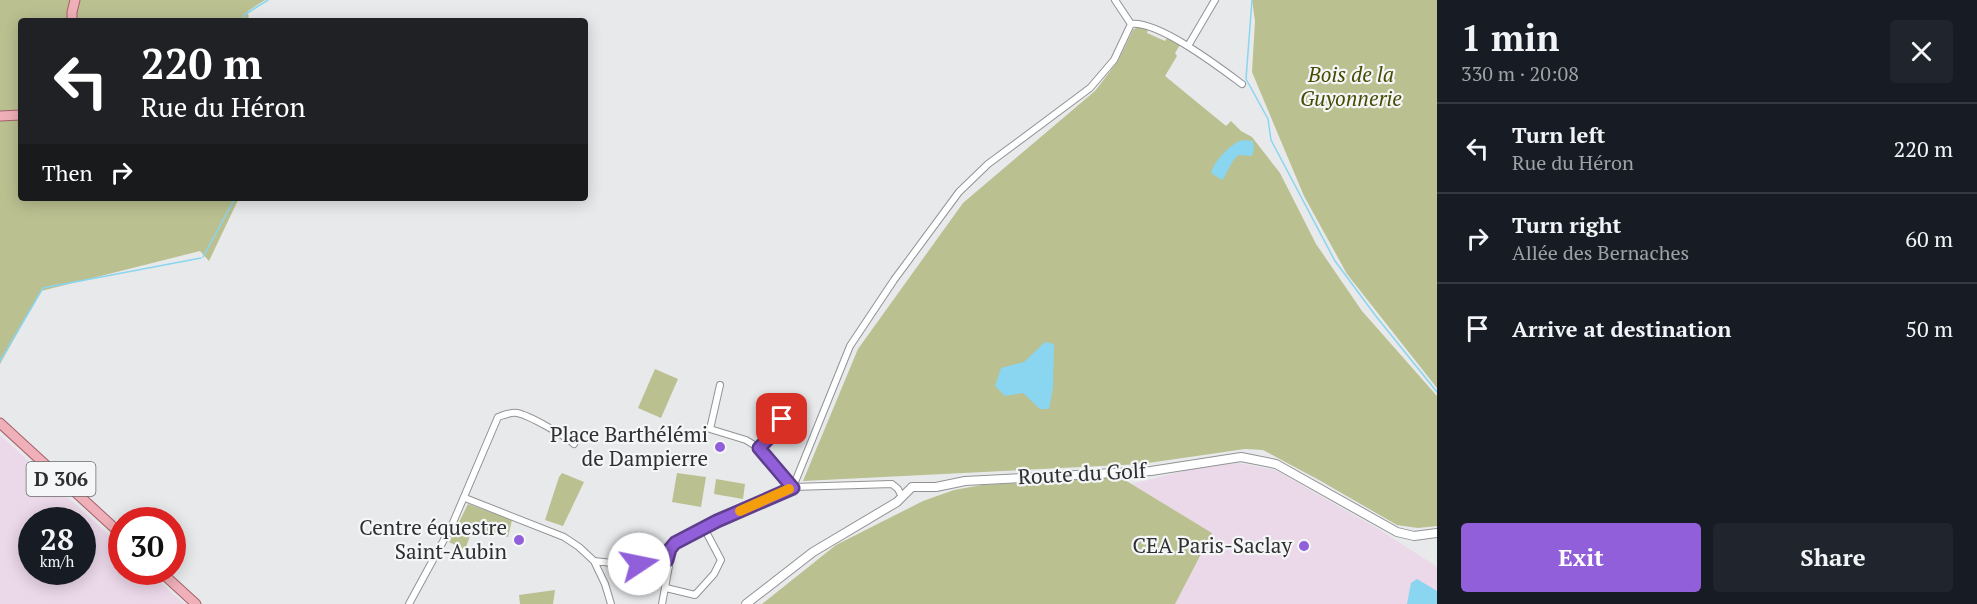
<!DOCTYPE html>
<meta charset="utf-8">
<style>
:root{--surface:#171b24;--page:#20242c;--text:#f1f3f6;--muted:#9ea1a6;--line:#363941;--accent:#915fd9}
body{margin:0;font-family:"PT Serif",serif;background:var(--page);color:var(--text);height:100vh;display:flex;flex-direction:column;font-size:22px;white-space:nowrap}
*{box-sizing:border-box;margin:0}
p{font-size:20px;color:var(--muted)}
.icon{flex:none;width:33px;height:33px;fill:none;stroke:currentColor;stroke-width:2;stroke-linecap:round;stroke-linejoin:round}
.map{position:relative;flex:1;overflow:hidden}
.panel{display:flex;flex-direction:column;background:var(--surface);width:540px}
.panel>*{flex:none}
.hud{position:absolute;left:18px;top:18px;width:570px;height:183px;border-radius:6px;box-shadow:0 3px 15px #0003;background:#202124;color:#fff;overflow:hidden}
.speed{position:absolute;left:18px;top:507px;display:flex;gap:12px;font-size:30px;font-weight:700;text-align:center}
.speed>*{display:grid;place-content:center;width:78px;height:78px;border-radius:50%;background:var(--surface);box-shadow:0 3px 15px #0003;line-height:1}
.speed small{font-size:15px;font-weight:400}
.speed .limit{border:9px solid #d22;background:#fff;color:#111}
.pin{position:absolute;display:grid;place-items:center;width:51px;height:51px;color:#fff;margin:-26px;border-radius:12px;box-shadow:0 3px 9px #0006}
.me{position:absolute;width:66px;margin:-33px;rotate:79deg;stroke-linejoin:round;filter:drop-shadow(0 0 4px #0008)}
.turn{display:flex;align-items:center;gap:21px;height:126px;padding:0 24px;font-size:27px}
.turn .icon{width:78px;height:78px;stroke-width:2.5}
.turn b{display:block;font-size:42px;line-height:51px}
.then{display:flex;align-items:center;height:57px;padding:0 24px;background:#0003;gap:12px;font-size:22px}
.round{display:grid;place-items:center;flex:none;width:63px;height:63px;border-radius:6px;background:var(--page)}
.head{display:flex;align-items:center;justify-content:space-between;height:102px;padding:0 24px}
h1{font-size:36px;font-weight:700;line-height:45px}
.primary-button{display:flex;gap:12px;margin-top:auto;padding:12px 24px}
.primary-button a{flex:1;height:69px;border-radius:6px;background:var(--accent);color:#fff;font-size:24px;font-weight:700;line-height:69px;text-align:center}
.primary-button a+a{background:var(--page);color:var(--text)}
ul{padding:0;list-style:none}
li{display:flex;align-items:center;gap:18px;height:90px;padding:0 24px;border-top:2px solid var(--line)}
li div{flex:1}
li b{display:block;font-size:22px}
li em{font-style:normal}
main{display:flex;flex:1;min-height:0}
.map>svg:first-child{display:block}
.industrial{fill:#ebd8e9;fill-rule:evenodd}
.green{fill:#bac090}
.water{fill:#8ad5ef}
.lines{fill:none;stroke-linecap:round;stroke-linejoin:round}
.stream{stroke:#8ad5ef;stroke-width:1.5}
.street-casing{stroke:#919395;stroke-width:8}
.secondary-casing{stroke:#919395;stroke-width:10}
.primary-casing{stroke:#a5606a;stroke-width:11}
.street{stroke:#fff;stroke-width:6}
.secondary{stroke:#fff;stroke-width:8}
.primary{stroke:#efb0b9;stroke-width:9}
.route-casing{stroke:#5e3e8d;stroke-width:15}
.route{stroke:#915fd9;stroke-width:10}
.slow{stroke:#f59e0b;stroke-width:10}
.poi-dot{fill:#915fd9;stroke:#f4f6f8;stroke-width:2}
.labels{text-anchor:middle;stroke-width:4.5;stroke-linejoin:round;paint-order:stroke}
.shield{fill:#f4f6f8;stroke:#696b6b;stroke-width:1.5}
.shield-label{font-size:20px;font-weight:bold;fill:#2e2f2f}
.park-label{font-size:21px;font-style:italic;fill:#474c00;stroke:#f4f6f8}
.poi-label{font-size:21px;fill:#2e2f2f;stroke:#f4f6f8;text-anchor:end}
.street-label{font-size:21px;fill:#2e2f2f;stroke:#f4f6f8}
</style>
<main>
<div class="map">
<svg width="1437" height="604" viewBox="0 0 1437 604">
<rect width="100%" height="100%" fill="#e7e9eb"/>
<path class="industrial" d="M0,435l121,111 1,26h27l35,32h-184zM82,520v52h-50v-52z
M1238,463l37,7 105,60 57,37v37h-262l37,-71 -80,-49 60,-15z"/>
<path class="green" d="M0,0h265l-17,11 1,10h-228v177h218l-30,63 -9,-10 -159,40 -41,73z
M1252,0h185v388l-90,-114 -43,-78 -52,-124 3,-51z
M1139,26l9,3 -1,4 18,8 2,-3 13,7 -5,8 2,3 -12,20 61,50 5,-5 10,10 11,6 28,36 36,71 46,67 75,85v130l-19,2 -21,-3 -78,-45 -56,-30 -18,-1 -104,15 -338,17 55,-132 105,-146 132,-112 23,-30 15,-31z
M655,369l23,10 -17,39 -23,-10z
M562,473l22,9 -21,44 -18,-6 14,-43z
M677,473l29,4 -5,30 -29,-5z
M1120,477l92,56 -37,71h-413l74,-59 87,-44 31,-11 28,-5z
M716,479l29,5 -2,15 -29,-5z
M468,504l44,16 -4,17 -35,-10 -8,23 -16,-8z
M555,590l-2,14h-33l-1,-9z"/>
<path class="water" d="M1242,140l11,1 1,8 -2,7 -13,-1c-9,6 -10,17 -17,25l-11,-7c4,-13 18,-28 31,-33z
M1045,342l9,2 -1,44 -4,21h-9l-17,-16 -18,3 -10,-10 6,-18 23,-6z
M1417,579l20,12v13h-30l4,-21z"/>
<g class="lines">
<path class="stream" d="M1252,0l-6,79 22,40 3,21 64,121 40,54 62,77
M245,21l-1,-6 24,-15
M203,257l32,-59
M0,361l43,-73 158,-30"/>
<defs>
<path id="street" d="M1115,0l16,24
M1131,24c28,-3 88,43 111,60
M1188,46l27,-46
M720,385l-10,44 36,11 13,8 34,39
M759,448l18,-18 10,-23
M793,487l57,-141 44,-66 65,-88 29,-28 102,-76 24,-28 17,-36
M465,498l99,39 15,10 15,14 37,4 36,-5 3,-11 5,-6 42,-22 76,-34 99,-3 6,5 4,8
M594,561l11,23 6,20
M666,588l29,7 19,-21 7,-14 -17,-32
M409,604l43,-79 46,-108c6,-2 12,-5 19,-4 12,2 48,23 57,31
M662,604l7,-38 -2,-6"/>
<path id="secondary" d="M746,604l67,-52 84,-50 15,-15h24l29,-6 186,-10 90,-14 35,7 121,68 17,4 23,-3"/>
<path id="primary" d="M72,21v-9l3,-12
M0,116l21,-1
M0,423l122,112
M161,572l35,32"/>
</defs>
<use href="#street" class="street-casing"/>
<use href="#secondary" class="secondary-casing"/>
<use href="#primary" class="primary-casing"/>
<use href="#street" class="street"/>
<use href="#secondary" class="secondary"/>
<use href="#primary" class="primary"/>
</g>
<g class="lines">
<defs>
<path id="route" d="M639,564l28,-4 3,-11 5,-6 42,-22 76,-33 -34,-40 18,-18 5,-11"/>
</defs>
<use href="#route" class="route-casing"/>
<use href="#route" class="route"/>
<path class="slow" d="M740,511l49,-22"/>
</g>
<g class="poi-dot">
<circle cx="720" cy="447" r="6"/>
<circle cx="519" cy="540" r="6"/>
<circle cx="1304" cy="546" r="6"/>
</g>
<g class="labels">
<rect class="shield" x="26.5" y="462" width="69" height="34" rx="4.5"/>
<g class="shield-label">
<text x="61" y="486">D 306</text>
</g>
<g class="park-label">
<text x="1351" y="82">Bois de la<tspan x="1351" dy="24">Guyonnerie</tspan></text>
</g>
<g class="poi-label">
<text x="708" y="442">Place Barthélémi<tspan x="708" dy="24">de Dampierre</tspan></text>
<text x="507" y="535">Centre équestre<tspan x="507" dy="24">Saint-Aubin</tspan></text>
<text x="1292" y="553">CEA Paris-Saclay</text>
</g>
<g class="street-label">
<text transform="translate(1082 474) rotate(-3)" y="7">Route du Golf</text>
</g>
</g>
</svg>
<div class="speed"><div>28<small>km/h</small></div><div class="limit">30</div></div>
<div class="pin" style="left:782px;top:419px;background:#d93025"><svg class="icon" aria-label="arrive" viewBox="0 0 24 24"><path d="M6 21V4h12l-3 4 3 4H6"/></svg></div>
<svg class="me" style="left:639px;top:564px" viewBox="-20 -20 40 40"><circle r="19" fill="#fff"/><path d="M0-13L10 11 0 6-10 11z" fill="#915fd9"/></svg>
<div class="hud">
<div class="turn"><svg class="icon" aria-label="left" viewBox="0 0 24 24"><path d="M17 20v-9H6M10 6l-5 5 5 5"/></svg><div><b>220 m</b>Rue du Héron</div></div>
<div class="then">Then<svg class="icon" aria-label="right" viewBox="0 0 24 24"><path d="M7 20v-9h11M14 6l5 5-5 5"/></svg></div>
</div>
</div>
<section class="panel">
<div class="head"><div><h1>1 min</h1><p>330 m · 20:08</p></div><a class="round"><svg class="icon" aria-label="close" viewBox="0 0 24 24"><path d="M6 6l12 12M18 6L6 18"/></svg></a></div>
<ul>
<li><svg class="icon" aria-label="left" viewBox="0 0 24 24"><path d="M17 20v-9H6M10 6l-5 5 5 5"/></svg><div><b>Turn left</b><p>Rue du Héron</p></div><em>220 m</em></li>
<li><svg class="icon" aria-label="right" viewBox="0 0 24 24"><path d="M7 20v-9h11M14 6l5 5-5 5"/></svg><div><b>Turn right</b><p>Allée des Bernaches</p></div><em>60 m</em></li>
<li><svg class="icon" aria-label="arrive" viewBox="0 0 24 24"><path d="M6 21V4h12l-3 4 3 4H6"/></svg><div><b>Arrive at destination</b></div><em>50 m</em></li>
</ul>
<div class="primary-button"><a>Exit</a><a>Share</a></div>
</section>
</main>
